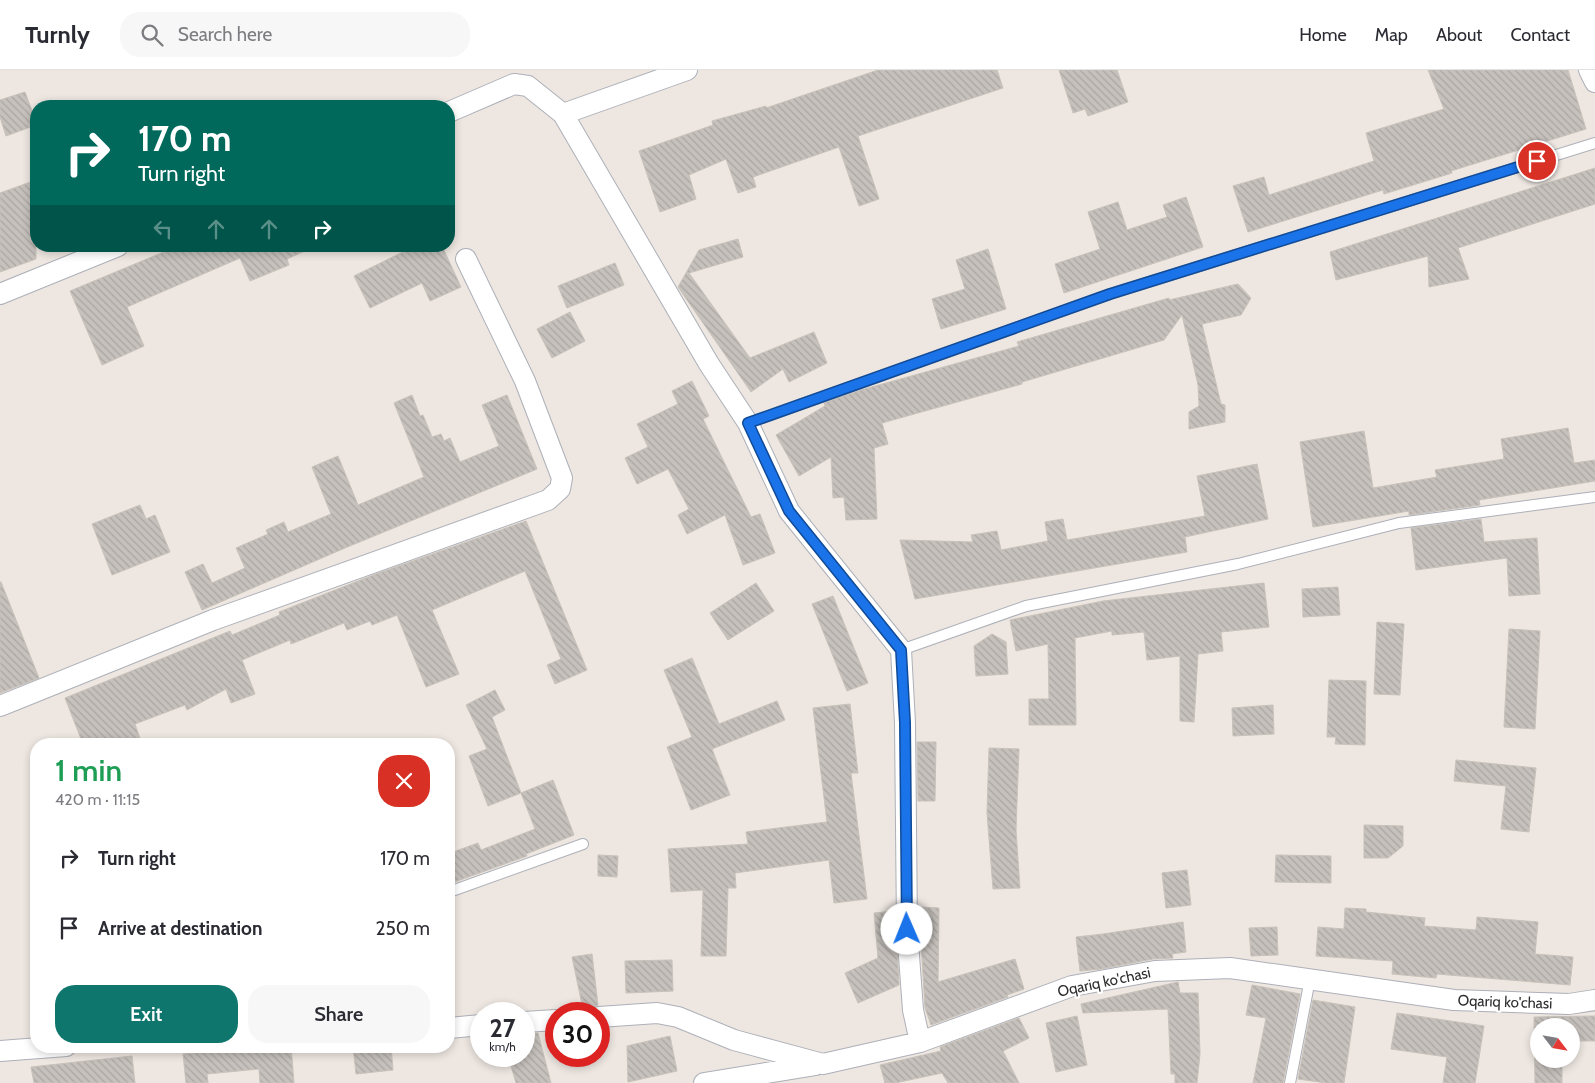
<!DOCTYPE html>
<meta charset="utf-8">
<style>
:root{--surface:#fff;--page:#f7f7f7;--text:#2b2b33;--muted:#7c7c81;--line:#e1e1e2;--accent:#0f766e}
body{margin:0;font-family:Cabin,sans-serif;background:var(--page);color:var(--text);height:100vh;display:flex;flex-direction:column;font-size:19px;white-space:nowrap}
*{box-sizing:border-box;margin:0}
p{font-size:16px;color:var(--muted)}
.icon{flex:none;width:28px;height:28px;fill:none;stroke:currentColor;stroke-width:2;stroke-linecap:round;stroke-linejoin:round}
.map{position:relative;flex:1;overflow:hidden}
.details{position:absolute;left:30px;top:668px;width:425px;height:315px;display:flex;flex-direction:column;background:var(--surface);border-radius:20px;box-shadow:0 2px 8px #0003}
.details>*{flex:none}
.hud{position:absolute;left:30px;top:30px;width:425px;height:152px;border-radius:20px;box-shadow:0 2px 8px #0003;background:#00695c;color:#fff;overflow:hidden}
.needle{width:32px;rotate:121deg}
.fabs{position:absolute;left:1530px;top:948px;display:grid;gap:10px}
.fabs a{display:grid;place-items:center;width:50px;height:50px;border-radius:50%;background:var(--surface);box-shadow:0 2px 8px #0003;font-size:25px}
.speed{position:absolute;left:470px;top:932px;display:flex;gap:10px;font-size:25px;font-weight:700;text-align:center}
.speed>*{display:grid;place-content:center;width:65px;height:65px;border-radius:50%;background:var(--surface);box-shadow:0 2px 8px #0003;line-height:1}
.speed small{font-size:12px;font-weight:400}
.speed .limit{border:8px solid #d22;background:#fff;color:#111}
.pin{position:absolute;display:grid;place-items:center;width:42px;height:42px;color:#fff;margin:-21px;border:2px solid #fff;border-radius:50%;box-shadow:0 1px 5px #0007}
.me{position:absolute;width:55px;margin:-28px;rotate:359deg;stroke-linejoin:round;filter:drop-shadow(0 0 4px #0008)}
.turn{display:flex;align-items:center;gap:18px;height:105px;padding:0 25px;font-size:22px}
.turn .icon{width:65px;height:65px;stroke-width:2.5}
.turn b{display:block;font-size:35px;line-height:42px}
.lanes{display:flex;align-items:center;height:48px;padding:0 25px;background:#0003;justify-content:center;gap:25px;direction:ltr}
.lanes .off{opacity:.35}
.round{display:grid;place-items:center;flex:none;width:52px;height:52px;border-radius:20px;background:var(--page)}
.headline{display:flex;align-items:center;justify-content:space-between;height:85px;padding:0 25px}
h1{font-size:30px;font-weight:600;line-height:38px;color:#1e9e55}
.cta{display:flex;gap:10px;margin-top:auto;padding:10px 25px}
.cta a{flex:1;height:58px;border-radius:20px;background:var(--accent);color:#fff;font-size:20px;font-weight:600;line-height:58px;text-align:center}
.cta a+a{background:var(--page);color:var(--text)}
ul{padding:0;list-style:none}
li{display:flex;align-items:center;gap:15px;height:70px;padding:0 25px}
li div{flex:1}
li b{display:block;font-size:19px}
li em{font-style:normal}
header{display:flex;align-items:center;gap:30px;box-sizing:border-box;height:70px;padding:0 25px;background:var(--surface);border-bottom:1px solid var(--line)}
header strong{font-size:24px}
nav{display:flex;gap:28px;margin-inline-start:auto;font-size:18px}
.search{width:350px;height:45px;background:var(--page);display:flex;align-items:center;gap:12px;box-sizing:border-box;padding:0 18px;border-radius:20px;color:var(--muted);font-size:19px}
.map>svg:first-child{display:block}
.building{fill:url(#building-back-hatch);stroke:#c8c2ba}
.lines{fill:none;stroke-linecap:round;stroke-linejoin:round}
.lane-casing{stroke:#adb0b8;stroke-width:12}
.street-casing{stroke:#adb0b8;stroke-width:22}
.lane{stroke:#fff;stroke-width:10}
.street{stroke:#fff;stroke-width:20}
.route-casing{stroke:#114b97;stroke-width:12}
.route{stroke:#1a73e8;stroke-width:9}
.labels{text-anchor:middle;stroke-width:4.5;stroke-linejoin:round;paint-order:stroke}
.street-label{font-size:15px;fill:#2d2d2d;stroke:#fff}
</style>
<header>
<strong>Turnly</strong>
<div class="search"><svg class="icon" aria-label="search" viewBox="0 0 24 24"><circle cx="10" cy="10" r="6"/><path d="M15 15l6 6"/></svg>Search here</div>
<nav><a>Home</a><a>Map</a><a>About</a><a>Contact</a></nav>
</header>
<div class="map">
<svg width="1595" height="1013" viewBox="0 0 1595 1013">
<defs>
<pattern id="building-back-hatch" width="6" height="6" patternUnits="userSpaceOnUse" patternTransform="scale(1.25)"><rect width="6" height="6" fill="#c6c1bc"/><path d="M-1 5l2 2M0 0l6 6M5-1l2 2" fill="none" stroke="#aaa6a2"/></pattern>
</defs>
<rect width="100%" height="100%" fill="#ede6e1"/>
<path class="building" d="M878,0h119l6,18 -145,48 21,63 -20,7 -20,-59 -86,30 3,10 -18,6 -12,-34 -37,16 7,24 -36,13 -21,-61 74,-26 -1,-4 54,-15v2z
M1059,0h58l11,32 -40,14 -3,-7 -12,4z
M1428,0h140l18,59 -135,42 1,2 -68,21 -1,-4 -135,42 -15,-46 31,-9 5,18 105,-34 -8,-28 78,-24z
M25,22l11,29v4l-30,11 -6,-19v-17z
M1595,98v36l-137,44 11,31 -40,8 -1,-31 -92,24 -6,-28z
M36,110v79l-36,13v-79z
M1186,127l17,50 -139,46 -9,-29 45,-15 -12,-37 30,-10 9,28 40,-13 -4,-12z
M738,169l5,18 -54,16 61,85 64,-26 13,31 -38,19 -6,-13 -32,23 -73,-105 21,-37z
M178,176h138l-29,13 2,6 -39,16 -10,-23 -113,49 17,39 -42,19 -32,-74z
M415,176h27l19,41 -31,14 -8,-18 -52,25 -16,-32z
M988,179l18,60 -65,20 -9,-30 33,-10 -9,-29z
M615,193l9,22 -57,23 -9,-22z
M1238,214l13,14 -10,17 -39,9 19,80 4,1v17l-36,7v-17l10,-6 -1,-21 -16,-70 -18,25 -142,42v2l-140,39 6,21 -14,4 3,71 -31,1 -2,-23 -11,1 -2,-41 -32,19 -23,-41 49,-29 -1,-3 37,-13 158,-44 -2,-4 152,-44v2z
M570,242l15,29 -33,17 -15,-29z
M692,311l17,35 -6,3 48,98 9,-3 15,39 -32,12 -18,-50 -38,19 -9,-19 11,-6 -21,-40 -31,15 -12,-26 23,-11 -11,-23 41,-20 -6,-13z
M412,325l8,21 3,-1 9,22 9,-3 3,7 6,-3 10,24 39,-16 -17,-41 25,-10 30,74 -192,79 -143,62 -17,-38 18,-8 9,19 33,-15 -9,-20 32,-14 -2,-4 18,-8 4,10 43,-18 -19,-47 26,-11 20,49 66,-28 -30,-74z
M1568,358l6,35 21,-3v21l-116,19 1,5 -71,10v-4l-96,16 -13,-85 64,-11 9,57 64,-11 -2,-7 69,-11 -3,-20z
M1257,394l11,55 -83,18 2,15 -272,47 -15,-59 73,2 -2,-7 26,-4 4,19 47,-9 -3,-19 18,-3 4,21 138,-24 -8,-40z
M140,435l6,14 9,-4 15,37 -58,23 -20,-51z
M1481,449l3,23 53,-4 3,56 -31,2 -2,-38 -91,12 -5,-42z
M526,451l61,149 -32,14 -8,-19 14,-6 -36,-88 -93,39 27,64 -33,13 -29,-72 -25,10 -2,-4 -23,9 -3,-7 -53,21 -1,-4 -48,20 13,34 -24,9 -5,-14 -39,21 -2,-5 -50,19 7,20h-59l-18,-46 165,-67 2,4 48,-20 -1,-3 97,-38z
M0,512h1l38,96 -39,15z
M756,513l18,28 -46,29 -18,-27z
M1264,513l5,44 -48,5 2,19 -25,3 -4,68 -14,-1v-65l-33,4 -3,-28 -32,3v-4l-37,7 1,87h-47v-26h20l-1,-55 -32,7 -6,-31 93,-19z
M1338,517l2,28 -37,2 -1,-28z
M833,526l35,87 -21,8 -35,-87z
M1377,552l27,2 -4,71 -26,-1z
M1509,559l31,2 -5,98 -31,-2z
M992,564l14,8 2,32 -32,2 -2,-30z
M692,588l27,66 58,-23 8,19 -73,29 18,46 -39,15 -24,-63 25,-10 -28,-67z
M1329,610l37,1 -1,64 -30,-1 1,-7h-9z
M495,620l10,20 -13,7 29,76 -33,13 -19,-50 18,-7 -21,-44z
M850,634l8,69h-7l16,126 -33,4 -5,-43 -94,13 1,15h-8l-2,68h-25l2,-66 -32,2 -3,-43 80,-5 -2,-12 81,-10 -14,-114z
M1273,635l1,29 -41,2 -1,-28z
M917,672h19l-1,59h-17z
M989,678l30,1 -3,81 4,58 -27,1 -6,-76z
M1456,690l80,8 -7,64 -28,-3 5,-43 -52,-5z
M553,710l21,55 -48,19 1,2 -78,28v-25l6,-2 -2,-5 25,-9 3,7 54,-21 -14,-36z
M1364,755l39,1v20l-15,12h-24z
M598,785l20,1 -1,21 -19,-1z
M1276,785l55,1v27l-56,-1z
M1187,800l4,35 -25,3 -4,-35z
M919,837l20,1 -1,74 77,-23 9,30 -17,6 1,2 -77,28 -6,-17z
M1345,838l21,1v3l59,6 -1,8 52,4 1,-13 61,5 -3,32 38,3 -3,28 -133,-11 -1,4 -44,-4 1,-13 -77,-5 2,-29 26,2z
M895,841l4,74 -41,18 -13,-30 33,-15 -4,-45z
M1183,852l3,30 -14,2 1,4 -20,1 -52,10 -21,2 -4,-34 27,-3z
M1277,857l1,28 -27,1 -2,-28z
M592,884l6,51 -6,2 -4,7h-4l-12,-57z
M672,890l1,31 -47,2 -1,-32z
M1178,912l2,11h18l2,61 -3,29h-22v-9h-4l-3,-65 -85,4 -2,-9z
M1252,915l48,9 -17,89h-30l13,-65 -20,-3z
M1313,930l42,7 -11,76h-18l-28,-4z
M1397,943l87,13 -9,57h-32l4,-26 -56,-8z
M1077,946l10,49 -31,7 -10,-49z
M1595,946v25h-24v-15h-32v33h23v24h-27l-1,-66z
M1019,948l10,20 -26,13 16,32h-71l-6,-10 -47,10h-10l-5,-18 61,-14 -1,-4z
M538,963l13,50h-35l-8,-27h16v-22z
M670,966l7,35 -49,11 -1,-36z
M271,976h20l3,37h-34l-1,-14 -52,5 1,9h-22l-3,-29z
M353,976h38l2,24 -37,4z
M132,986l3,27h-101l-3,-16z"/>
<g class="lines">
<defs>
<path id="lane" d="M748,353l362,-129 485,-151
M901,580l125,-44 212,-42 161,-41 196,-26
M449,822l134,-48
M1290,1013l20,-104"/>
<path id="street" d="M1589,0l6,12
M449,42l65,-28 14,2 35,28 124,-44
M563,44l146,250 39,59 41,88 112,139 4,73 2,206 6,81 7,32
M0,224l118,-48
M0,636l213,-86 335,-120 12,-11 2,-11 -37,-97 -59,-122
M599,947l58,-4 21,4 56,23 89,24 97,-22 152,-56 83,-15 75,-3 224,32 115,4 26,-4
M524,952l32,-2
M449,958l32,-3
M0,981l66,-5
M704,1013l112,-18"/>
</defs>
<use href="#lane" class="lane-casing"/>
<use href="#street" class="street-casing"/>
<use href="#lane" class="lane"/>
<use href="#street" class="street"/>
</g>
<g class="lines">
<defs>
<path id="route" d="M907,859l-2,-206 -4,-73 -112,-139 -41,-88 362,-129 427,-133"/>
</defs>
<use href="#route" class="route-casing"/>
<use href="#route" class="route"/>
</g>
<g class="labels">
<g class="street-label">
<text transform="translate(1104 912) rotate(-12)" y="5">Oqariq ko'chasi</text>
<text transform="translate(1505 932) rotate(2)" y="5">Oqariq ko'chasi</text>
</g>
</g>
</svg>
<div class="fabs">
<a><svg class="needle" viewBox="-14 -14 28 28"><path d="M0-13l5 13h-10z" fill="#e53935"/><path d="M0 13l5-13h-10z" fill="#7c7c81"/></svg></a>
</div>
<div class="speed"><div>27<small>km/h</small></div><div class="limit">30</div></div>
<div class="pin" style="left:1537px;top:91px;background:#d93025"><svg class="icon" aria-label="arrive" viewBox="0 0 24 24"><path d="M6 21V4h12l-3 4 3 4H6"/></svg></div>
<svg class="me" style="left:907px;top:859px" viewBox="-20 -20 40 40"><circle r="19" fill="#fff"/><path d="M0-13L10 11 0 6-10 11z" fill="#1a73e8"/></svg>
<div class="hud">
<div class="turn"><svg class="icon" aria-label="right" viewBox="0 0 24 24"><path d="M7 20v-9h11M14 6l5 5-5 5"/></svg><div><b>170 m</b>Turn right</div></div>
<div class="lanes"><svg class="icon off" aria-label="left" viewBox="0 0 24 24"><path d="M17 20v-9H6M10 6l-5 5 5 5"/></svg><svg class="icon off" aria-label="ahead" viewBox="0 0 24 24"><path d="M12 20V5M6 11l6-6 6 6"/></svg><svg class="icon off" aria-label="ahead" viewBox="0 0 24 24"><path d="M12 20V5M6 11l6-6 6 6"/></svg><svg class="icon" aria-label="right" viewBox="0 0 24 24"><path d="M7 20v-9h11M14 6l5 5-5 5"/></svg></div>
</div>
<section class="details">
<div class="headline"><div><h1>1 min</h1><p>420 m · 11:15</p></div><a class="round" style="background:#d93025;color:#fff"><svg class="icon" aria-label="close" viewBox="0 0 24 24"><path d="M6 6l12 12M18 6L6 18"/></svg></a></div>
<ul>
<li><svg class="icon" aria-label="right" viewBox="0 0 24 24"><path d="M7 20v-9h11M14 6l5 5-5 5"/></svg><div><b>Turn right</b></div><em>170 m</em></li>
<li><svg class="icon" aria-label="arrive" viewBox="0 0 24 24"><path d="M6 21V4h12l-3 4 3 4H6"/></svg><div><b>Arrive at destination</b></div><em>250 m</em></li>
</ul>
<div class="cta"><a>Exit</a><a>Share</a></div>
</section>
</div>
